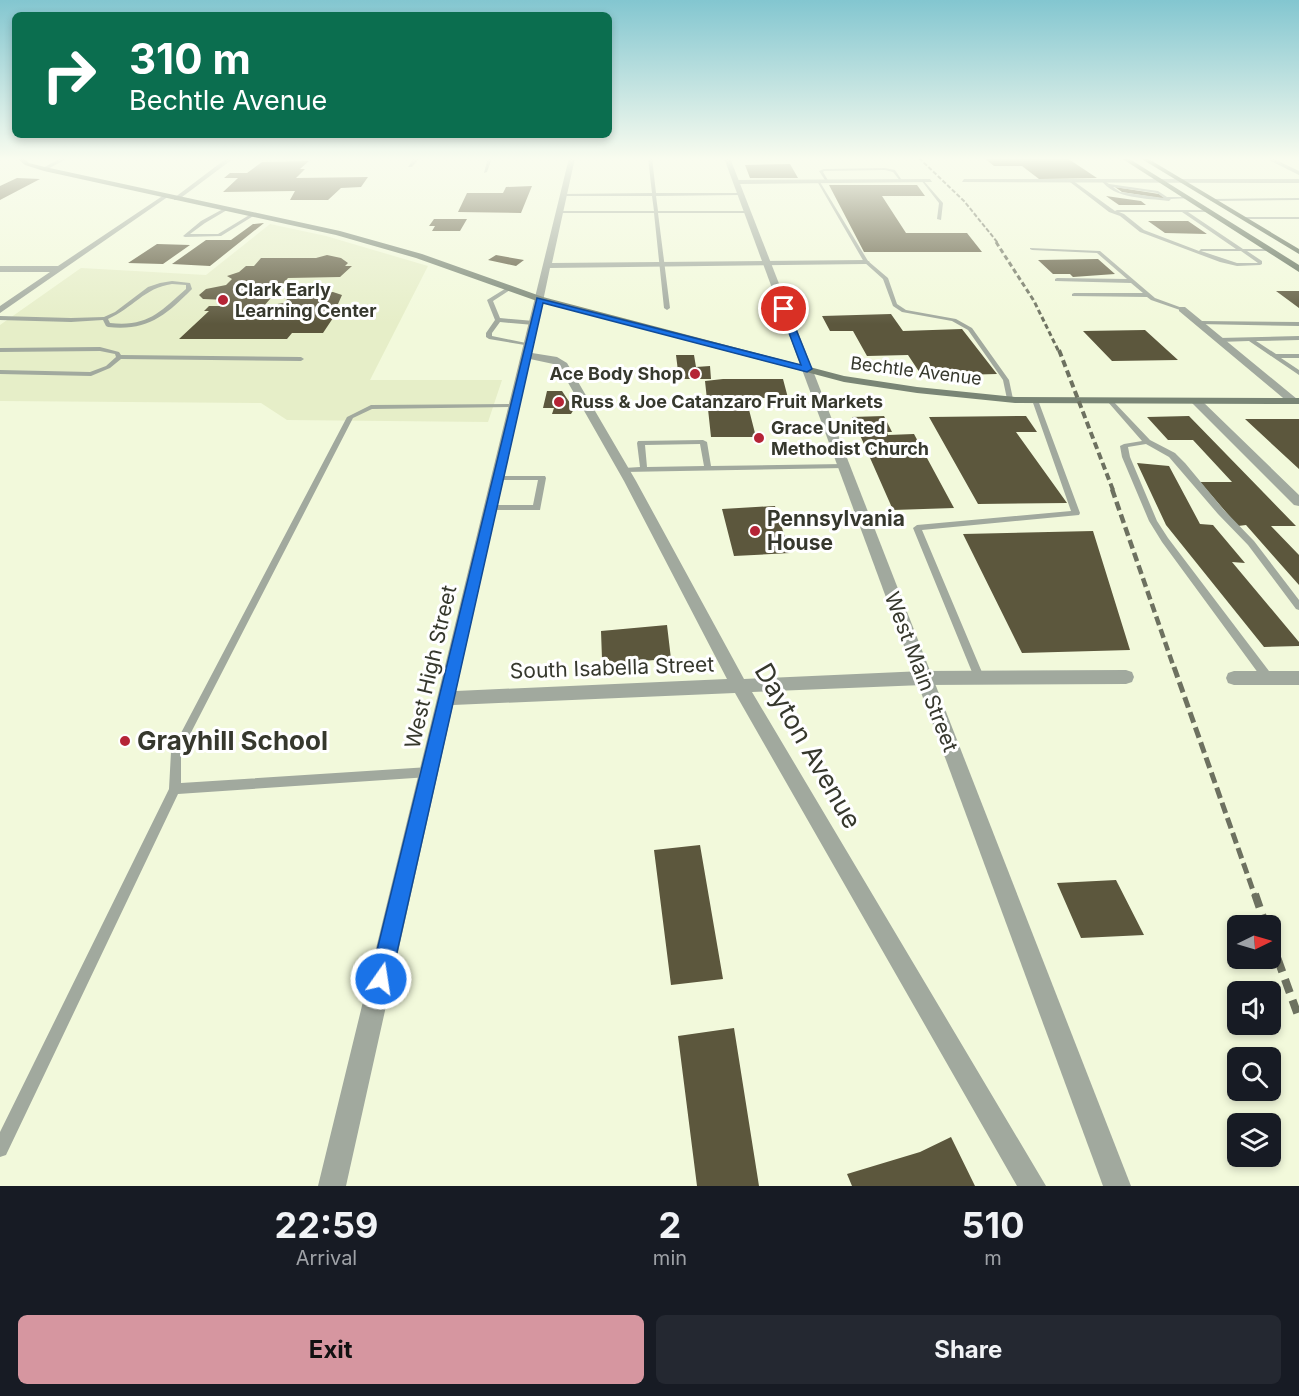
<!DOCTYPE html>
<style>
:root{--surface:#171b24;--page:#242831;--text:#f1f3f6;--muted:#9ea1a6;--accent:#d696a0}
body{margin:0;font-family:Inter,sans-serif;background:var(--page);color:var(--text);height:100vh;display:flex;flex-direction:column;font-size:22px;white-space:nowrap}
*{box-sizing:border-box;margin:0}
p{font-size:20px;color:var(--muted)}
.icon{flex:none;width:33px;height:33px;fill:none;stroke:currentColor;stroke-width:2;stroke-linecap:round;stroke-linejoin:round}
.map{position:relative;height:1186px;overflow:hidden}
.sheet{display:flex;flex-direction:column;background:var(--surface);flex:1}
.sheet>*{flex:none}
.banner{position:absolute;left:12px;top:12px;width:600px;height:126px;border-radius:9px;box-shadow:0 3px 9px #0003;background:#0b6e4f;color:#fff;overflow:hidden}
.needle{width:39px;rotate:85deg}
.buttons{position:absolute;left:1227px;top:915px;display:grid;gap:12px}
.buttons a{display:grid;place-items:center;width:54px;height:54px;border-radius:9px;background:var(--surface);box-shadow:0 3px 9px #0003;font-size:30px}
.pin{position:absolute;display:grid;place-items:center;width:51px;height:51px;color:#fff;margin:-26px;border:3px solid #fff;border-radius:50%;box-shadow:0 2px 6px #0007}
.me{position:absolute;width:66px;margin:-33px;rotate:13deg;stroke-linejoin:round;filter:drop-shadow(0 0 4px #0008)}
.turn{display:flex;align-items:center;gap:21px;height:126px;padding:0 18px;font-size:27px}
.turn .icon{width:78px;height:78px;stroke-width:2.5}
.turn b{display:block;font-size:42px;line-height:51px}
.eta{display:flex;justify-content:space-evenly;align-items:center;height:102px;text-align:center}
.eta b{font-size:36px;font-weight:700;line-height:42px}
.cta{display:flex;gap:12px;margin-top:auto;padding:12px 18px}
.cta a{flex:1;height:69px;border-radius:9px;background:var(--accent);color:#111;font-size:24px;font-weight:700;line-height:69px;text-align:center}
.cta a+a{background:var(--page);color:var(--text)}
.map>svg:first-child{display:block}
.built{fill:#e6eec8}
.building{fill:#5c573d}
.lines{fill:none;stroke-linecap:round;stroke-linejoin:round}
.service{fill:#a1a99e;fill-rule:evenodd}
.minor{fill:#a1a99e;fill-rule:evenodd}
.tertiary{fill:#a1a99e;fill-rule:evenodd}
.secondary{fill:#798575;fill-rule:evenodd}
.primary{fill:#5d6b58;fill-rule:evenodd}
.rail-far5{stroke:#6d7160;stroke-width:2;stroke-dasharray:4.5 2;stroke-linecap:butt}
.rail-far4{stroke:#6d7160;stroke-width:3;stroke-dasharray:5 3;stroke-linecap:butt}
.rail-far3{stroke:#6d7160;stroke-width:4;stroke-dasharray:7 4;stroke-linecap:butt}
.rail-far2{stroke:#6d7160;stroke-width:4.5;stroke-dasharray:9 4.5;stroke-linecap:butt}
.rail-far1{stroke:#6d7160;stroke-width:5;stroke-dasharray:11 5;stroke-linecap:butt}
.rail{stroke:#6d7160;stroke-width:8;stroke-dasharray:14 8;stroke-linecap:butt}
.route{fill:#1a73e8;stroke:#114b97;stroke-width:1.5}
.poi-dot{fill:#b52436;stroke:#fff;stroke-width:2}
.labels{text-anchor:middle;stroke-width:6;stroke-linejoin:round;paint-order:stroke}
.far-poi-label{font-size:18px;font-weight:bold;fill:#36382d;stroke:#fff;text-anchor:start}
.far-street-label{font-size:18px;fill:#36382d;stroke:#fff}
.poi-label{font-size:21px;font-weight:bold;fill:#36382d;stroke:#fff;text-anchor:start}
.street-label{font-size:21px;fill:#36382d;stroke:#fff}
.near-poi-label{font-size:26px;font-weight:bold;fill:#36382d;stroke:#fff;text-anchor:start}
.near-street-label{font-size:26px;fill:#36382d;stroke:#fff}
</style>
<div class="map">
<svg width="1299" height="1186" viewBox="0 0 1299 1186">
<rect width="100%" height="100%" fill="#f2f9db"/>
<path class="built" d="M270,224l56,12 102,30 -58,114h132l-14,42 -201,-2 -26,-17 -261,-2v-76l81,-57 125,7z"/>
<path class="building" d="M984,158h83l30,20 -58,1 -17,-13h-28z
M309,161l-9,8h5l-9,9 72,-1 -7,10 -20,1 -13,12h-38l5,-9 -72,1 15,-14h-14l6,-5h17l15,-11z
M790,164l8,14h-48l-5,-13z
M17,178l23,1 -40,21v-14z
M829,185h88l8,11h-43l24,37h61l15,19h-118z
M532,186l-11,27 -63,-1 9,-19h36l3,-6z
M1115,187l44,7 7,5 -44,-7z
M1106,196l35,5 5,4h-27z
M434,219h33l-7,12h-28l3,-5h-6z
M1148,221h40l19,13 -42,-1z
M264,223l-54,43 -38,-2 34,-24h25l22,-16z
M157,244l33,1 -27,19 -35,-1z
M327,255l14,3 7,5 -3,3h7l-12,11 -52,1 -24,28 20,-3 8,-10 41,-1 9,3 -4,9 -5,2h8l-18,27h-31l-5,6h-108l30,-28h-5l5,-5h12l6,-6 -24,-1 -4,-4 7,-6 20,-4 6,-6 -5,-3 12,-4 7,-6h8l7,-8h55z
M496,255l28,5 -8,6 -28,-6z
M1098,259l17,15 -42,3 -3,-3h-17l-15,-14z
M1276,291h23v17z
M891,314l12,17 59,-2 35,45 -75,2 -14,-21 -41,1 -14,-25h-23l-8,-15z
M1145,330l33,30 -66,1 -29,-30z
M676,355h18l2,12 14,-1 1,13h-32z
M723,379h60l5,19h-42l10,39h-45l-6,-56z
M547,391h15l12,18 -3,5h-19l2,-6h-11z
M884,416l8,16h-5l1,3 26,-1 40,74 -61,2 -41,-93z
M1026,416l11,16h-21l51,71 -89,1 -49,-87z
M1189,416l107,110h-25l28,29v30l-53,-60 -8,1 -38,-44h32l-39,-42h-25l-21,-23z
M1245,419h54v50z
M1137,463l32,3 31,58 13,1 32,38 -13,-1 67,80v4l-35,1 -98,-122z
M775,506l15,47 -56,3 -12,-47z
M1093,531l37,119 -108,3 -59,-119z
M667,625l4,34 -62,4v-4h-7l-1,-28z
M700,845l23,134 -52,6 -17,-135z
M1116,880l28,55 -63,3 -24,-55z
M734,1028l25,158h-62l-19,-150z
M951,1137l24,49h-123l-5,-12 73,-22z"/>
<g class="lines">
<path class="service" d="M488,158h4l-5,14 -3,1z
M648,158h4l4,35h83l2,1 -2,1 -83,1 2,15h88l2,1 -2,1h-88l12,95 -3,2 -3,-2 -10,-95h-96l-2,-1 2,-1h96l-2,-15h-90l-2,-1 2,-1 90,-1z
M885,168l10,2 8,12h-2l-8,-10 -8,-2 -61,1 -1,1 6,10 -2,1 -8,-12 5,-2z
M921,180h2l20,23 -2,17 -4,-1 2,-16z
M1070,180h2l43,31 2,-1h93l-2,2h-20l55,37h26l2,1 -2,1h-22l15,10v3l-2,1 -23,1 -17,-4 -80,-30 -20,-16 -11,-4 -39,-30zM1119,212h63l54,37h-35l-2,2 -55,-21 -20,-16zM1201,251h40l17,12h-21z
M1101,180h2l6,4 49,7 9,6h21l2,1 -19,1 -2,2c-23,-3 -55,-2 -68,-21zM1113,187l44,6 7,5 -44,-6z
M817,181l3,1 48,79 20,17 9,26 9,6 50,9 16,9 37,52 4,19 -1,1h-4l-1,-1 -4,-19 -35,-50 -16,-9 -50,-9 -9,-6 -10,-27 -19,-17z
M1299,198v2l-87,1 -2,-1 2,-1z
M223,209l4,1 -22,13 -15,11h28l33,-20 4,1 -34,21 -36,1 -2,-1 18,-15z
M1243,217h56v2h-58z
M1030,248l70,3 55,47 30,11 -5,1 -29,-10 -4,-3 -75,-1v-2l2,-1h69l-12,-10 -76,-2v-2l2,-1 70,1 -30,-26 -65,-3 -2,-1z
M172,281l18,2 2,6c-27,27 -44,42 -84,38l-2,-1 -3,-6 -32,2 -71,-2v-4l71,2 33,-1 11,-5 33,-25 12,-4zM172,284l14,1v4c-26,23 -38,38 -76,34l-2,-4c25,-11 36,-31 64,-35z
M508,287l5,1 -20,13 7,17 34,3 3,2 -3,2 -34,-3 -8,11v3l39,8v2l-42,-7 -3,-2v-4l9,-13 -8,-20z
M1200,321l99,1v4l-101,-2v-2z
M1299,336v4l-43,1 20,13h23v4h-18l18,12v5l-50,-34 -30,1 -3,-2 3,-2z
M100,347l19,5 2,3 180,2 3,2 -3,2 -180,-2 -11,9 -19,8 -91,-2v-4l90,2 16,-6 10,-9 -1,-3 -15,-3 -100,1v-4z
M1035,398l3,2 42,113 -1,2 -157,15 62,147 -1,3 -4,1 -4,-1 -1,-3 -61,-149 4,-3 154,-14 -39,-111z
M1110,399l2,1 38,40 25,13 10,10 39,47 30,31 45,59v10l-3,-1 -48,-64 -30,-31 -49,-57 -23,-13 -18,3 2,10 27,64 11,17 104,137 1,3 -1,3 -4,1 -4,-1 -102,-139 -13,-21 -27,-64 -2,-11 4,-2 18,-3 -34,-39 -1,-1z
M514,404l2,1v2l-144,2 -19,9 -172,334v31l248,-16 4,1 2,4 -2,4 -4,1 -251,17 -172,361 -6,2v-25l169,-343 2,-37 176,-335 24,-12z
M703,440l4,2 4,24 133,-2 4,2 -4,2 -220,4 -4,-2 4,-2 16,-1 -3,-24 1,-2zM700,444l4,22 -57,1 -2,-22z
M495,476h50l1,2 -6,32h-53l-1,-2 4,-3h43l5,-25h-40l-4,-2z"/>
<path class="minor" d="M61,158h7l-22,12 -5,-1z
M227,158h7l-56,42h-4v-2z
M414,158h6l-8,9h-4z
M569,158h6l-23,105 314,-3 4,2 -4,2 -316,4 -18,85 25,4 10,6 69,118 108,198 179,-8 203,-1 6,2 2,5 -2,5 -6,2 -203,1 -171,7 294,494h-29l-282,-493 -282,12 -107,481h-28zM530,359l28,6 66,116 103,198 -271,12z
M1265,158h7l27,13v4z
M930,179l2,3 -196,2 -3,-2 3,-2z
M964,179h335v4l-337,-1z
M164,195l5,1 -169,117v-7l50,-34h-50v-6h58z
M1179,307h6l112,92v4h-8l-110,-92z
M1196,398l4,1 99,96v11l-5,-1 -104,-104z
M1234,671h65v14h-65l-6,-2 -2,-5 2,-5z"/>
<path class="tertiary" d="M724,158h6l401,1028h-28z"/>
<path class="secondary" d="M17,158h6l6,5 16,4 295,64 82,23 121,43 301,79 73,11 98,10 284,1v6l-284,-1 -98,-10 -73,-11 -307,-81 -121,-43 -80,-23 -292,-64 -19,-6z"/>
<path class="primary" d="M1121,158h7l171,107v7z
M1140,158h7l152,91v5z"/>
<path class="rail-far5" d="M919,158l45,43 34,42"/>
<path class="rail-far4" d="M996,242l38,59 25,51"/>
<path class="rail-far3" d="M1059,350l54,140"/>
<path class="rail-far2" d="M1112,489l62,179"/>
<path class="rail-far1" d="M1174,667l81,229"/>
<path class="rail" d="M1255,894l11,32
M1270,938l29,80"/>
</g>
<linearGradient id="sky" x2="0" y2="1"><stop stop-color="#83c6d0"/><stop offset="0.49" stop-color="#f9fcef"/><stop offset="1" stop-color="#f9fcef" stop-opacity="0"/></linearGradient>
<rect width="1299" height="324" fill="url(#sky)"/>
<path class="route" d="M537,298l264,67 -21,-56 7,-2 25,62 -5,3 -264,-69 -152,676 -3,7 -7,3 -8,-3 -3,-7z"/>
<g class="poi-dot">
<circle cx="223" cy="300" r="6"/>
<circle cx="695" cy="374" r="6"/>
<circle cx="559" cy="402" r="6"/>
<circle cx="759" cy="438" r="6"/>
<circle cx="755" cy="531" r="6"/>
<circle cx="125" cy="741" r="6"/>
</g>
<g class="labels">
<g class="far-poi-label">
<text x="235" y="296">Clark Early<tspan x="235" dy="21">Learning Center</tspan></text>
<text x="683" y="380" text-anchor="end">Ace Body Shop</text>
<text x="571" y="408">Russ &amp; Joe Catanzaro Fruit Markets</text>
<text x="771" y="434">Grace United<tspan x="771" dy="21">Methodist Church</tspan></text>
</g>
<g class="far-street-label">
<text transform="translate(916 371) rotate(7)" y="6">Bechtle Avenue</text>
</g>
<g class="poi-label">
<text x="767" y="526">Pennsylvania<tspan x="767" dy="24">House</tspan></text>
</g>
<g class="street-label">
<text transform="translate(431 667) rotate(-77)" y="7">West High Street</text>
<text transform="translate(612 668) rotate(-2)" y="7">South Isabella Street</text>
<text transform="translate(921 672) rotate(69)" y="7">West Main Street</text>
</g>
<g class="near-poi-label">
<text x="137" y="750">Grayhill School</text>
</g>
<g class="near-street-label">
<text transform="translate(808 746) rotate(60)" y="9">Dayton Avenue</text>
</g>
</g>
</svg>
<div class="buttons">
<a><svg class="needle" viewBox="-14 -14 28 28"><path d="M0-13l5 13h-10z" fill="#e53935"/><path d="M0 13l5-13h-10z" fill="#9ea1a6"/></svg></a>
<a><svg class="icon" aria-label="sound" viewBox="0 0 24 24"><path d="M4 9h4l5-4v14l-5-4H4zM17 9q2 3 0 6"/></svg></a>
<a><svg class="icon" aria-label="search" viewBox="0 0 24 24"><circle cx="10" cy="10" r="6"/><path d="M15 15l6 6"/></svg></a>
<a><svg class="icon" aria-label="layers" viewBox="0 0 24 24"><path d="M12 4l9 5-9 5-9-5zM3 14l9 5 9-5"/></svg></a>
</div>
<div class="pin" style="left:784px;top:309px;background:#d93025"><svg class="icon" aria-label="arrive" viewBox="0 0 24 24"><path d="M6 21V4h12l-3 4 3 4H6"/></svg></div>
<svg class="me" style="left:381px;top:979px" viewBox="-20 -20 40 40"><circle r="17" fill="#1a73e8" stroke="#fff" stroke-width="3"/><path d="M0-11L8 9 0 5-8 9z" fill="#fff"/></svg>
<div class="banner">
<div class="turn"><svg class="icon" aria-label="right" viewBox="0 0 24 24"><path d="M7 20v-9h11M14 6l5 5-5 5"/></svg><div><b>310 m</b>Bechtle Avenue</div></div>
</div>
</div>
<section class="sheet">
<div class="eta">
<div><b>22:59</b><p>Arrival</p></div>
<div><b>2</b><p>min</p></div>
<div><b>510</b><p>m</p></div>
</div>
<div class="cta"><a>Exit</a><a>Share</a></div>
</section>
